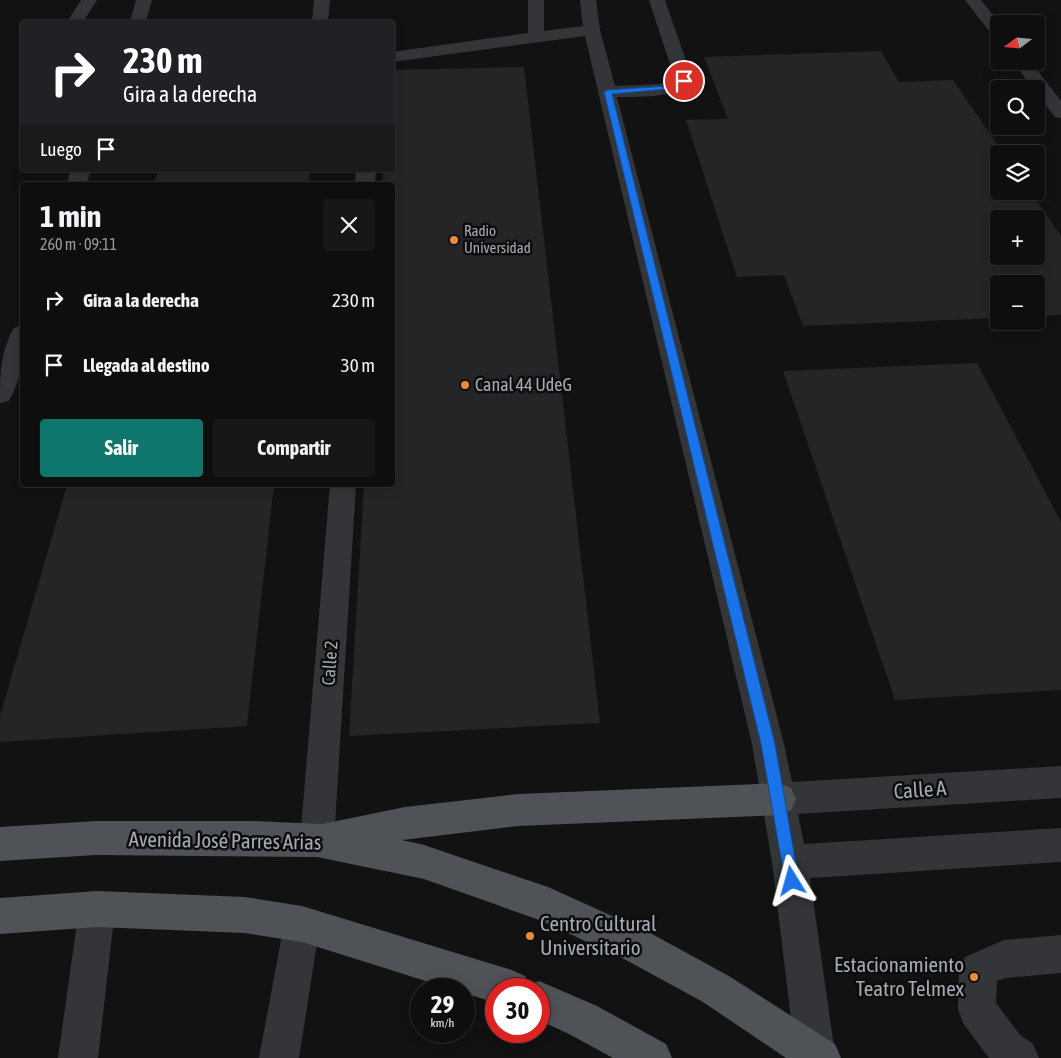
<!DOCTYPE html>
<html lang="es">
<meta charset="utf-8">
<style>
:root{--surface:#0e0e0e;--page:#171717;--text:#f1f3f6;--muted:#9b9c9e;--line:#2e2e2e;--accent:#0f766e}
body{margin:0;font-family:"Asap Condensed",sans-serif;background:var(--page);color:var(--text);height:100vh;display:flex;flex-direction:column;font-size:19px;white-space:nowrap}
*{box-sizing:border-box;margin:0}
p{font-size:16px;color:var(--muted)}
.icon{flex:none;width:28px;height:28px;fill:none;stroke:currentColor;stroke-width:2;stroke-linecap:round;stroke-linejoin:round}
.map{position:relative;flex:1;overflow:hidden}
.details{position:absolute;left:20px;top:182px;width:375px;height:305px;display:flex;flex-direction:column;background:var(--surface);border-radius:5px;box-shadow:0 2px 12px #0003,0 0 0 1px var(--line)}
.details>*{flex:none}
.guide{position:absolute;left:20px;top:20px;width:375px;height:152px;border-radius:5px;box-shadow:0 2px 12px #0003,0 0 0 1px var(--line);background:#202124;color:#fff;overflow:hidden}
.needle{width:32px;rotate:254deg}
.buttons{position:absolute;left:990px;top:15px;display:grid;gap:10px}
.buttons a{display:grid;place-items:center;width:55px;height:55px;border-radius:5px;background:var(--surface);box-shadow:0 2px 12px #0003,0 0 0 1px var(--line);font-size:25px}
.speed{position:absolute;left:410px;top:978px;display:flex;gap:10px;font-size:25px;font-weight:700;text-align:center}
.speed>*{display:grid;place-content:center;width:65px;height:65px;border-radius:50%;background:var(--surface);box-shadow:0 2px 12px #0003,0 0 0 1px var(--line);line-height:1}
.speed small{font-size:12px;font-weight:400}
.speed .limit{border:8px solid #d22;background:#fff;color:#111}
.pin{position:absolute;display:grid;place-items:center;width:42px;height:42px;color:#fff;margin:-21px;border:2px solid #fff;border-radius:50%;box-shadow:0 1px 5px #0007}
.me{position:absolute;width:55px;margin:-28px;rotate:352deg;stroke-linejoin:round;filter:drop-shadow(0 0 4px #0008)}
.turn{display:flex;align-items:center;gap:18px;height:105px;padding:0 20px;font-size:22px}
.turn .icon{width:65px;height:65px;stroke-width:2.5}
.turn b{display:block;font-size:35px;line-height:42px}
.then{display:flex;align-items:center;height:48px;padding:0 20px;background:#0003;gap:10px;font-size:19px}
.round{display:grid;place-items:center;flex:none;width:52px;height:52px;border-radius:5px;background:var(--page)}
.headline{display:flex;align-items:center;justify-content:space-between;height:85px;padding:0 20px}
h1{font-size:30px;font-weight:700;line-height:38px}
.action{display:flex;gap:10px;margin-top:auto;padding:10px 20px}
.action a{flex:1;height:58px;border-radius:5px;background:var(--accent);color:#fff;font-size:20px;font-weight:700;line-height:58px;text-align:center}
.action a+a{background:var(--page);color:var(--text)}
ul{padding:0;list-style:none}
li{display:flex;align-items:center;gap:15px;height:65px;padding:0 20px}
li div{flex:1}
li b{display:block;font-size:19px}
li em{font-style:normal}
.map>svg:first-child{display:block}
.building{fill:#252527;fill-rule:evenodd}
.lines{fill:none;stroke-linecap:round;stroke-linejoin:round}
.minor{fill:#333538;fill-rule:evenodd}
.major{fill:#4f5257;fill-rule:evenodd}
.route{fill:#1a73e8;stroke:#114b97}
.poi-dot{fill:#e98c34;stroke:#0d0d0e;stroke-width:2}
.labels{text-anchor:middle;stroke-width:5;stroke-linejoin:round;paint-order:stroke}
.far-poi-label{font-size:15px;fill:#a4abb3;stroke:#0d0d0e;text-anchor:start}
.poi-label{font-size:18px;fill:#a4abb3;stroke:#0d0d0e;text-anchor:start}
.street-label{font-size:18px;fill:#a4abb3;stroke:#0d0d0e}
.near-street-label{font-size:21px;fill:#a4abb3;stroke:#0d0d0e}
.near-poi-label{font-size:21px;fill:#a4abb3;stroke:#0d0d0e;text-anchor:start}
</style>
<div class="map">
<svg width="1061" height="1058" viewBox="0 0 1061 1058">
<rect width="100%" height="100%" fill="#121213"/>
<path class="building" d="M881,51l18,31 54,-2 51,74h-5v37h31l31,45v79l-25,1v-32h-37v34l-196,8 -19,-51 -47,2 -51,-157 42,-1 -24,-62zM999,219h37v37h-37z
M524,67l76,656 -251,13 15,-251h28v-300h-10l1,-15h9v-100z
M158,170h152l-2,15h-154z
M977,363l84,159v168l-166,10 -112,-329z
M67,485h207l-27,241 -247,16v-26z"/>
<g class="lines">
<path class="minor" d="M81,0h16l-14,22h-16z
M136,0h16l-6,22h-16z
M314,0h16l-2,22h-16z
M528,0h16v31l39,-5 -3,-26h16l4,30 15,56 44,-2 16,-5 -26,-79h16l28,81c-12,17 -56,16 -76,16l167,647 8,38 269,-16v32l-263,16 6,30 257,-16v34l-251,16 25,176 -2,4h-41l3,-7 -23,-189 -20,-118 -167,-708 -193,26v-10l136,-19z
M965,0h16l19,24 -1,14 -6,-2z
M1013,61h17l31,40v17l-6,-1 -19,-24v-4h-3z
M71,170h20l-5,15h-20z
M356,170h20l-1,15h-20z
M22,325c3,25 0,54 -13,76l-9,2c0,-27 0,-51 14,-75z
M330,485h26l-22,355 -5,12 -12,5 -12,-5 -5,-12z
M97,891l13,5 5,13 -17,149h-40l21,-149 5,-13z
M302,906l13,5 5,13 -21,134h-40l25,-134 5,-13z
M1061,935v38l-56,5 -8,3 -1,22 24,32 13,9 6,14h-50l-26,-35 -5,-14 1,-39 6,-13 39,-17z"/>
<path class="major" d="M779,783l12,5 5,11 -5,11 -12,5 -261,11 -116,14 22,5 124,42 104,47 77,42 106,68 6,14h-55l-83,-56 -77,-42 -84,-39 -118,-42 -107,-22 -221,-2 -96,6v-34l96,-6h157l69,3 83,-17 113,-13z
M97,891l148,6 57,9 210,64 13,6 4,9 10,-4 58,25 69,38 6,14h-59l-44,-24 -30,-14v-31h-43v14l-32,-10v-4h-13l-149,-47 -57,-9 -148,-6 -97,7v-36z"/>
</g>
<path class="route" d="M684,79l4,2 -9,7 -67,6 163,650 24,137 -2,5 -5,3 -5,-3 -2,-5 -24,-137 -157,-652 4,-2 59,-4 10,-2z"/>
<g class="poi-dot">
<circle cx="454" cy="240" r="5"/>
<circle cx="465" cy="385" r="5"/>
<circle cx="530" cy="936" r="5"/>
<circle cx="974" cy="977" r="5"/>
</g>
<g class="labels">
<g class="far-poi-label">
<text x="464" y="236">Radio<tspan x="464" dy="17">Universidad</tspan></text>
</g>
<g class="poi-label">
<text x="475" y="391">Canal 44 UdeG</text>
</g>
<g class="street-label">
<text transform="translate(330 663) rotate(-86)" y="6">Calle 2</text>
</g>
<g class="near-street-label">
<text transform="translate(920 790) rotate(-4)" y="7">Calle A</text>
<text transform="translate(225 841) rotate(1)" y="7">Avenida José Parres Arias</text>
</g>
<g class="near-poi-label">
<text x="540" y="931">Centro Cultural<tspan x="540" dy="24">Universitario</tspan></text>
<text x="964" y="972" text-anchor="end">Estacionamiento<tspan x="964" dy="24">Teatro Telmex</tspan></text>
</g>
</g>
</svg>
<div class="buttons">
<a><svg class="needle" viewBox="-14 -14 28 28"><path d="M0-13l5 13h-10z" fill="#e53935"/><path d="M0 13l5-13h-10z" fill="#9b9c9e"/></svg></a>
<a><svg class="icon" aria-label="search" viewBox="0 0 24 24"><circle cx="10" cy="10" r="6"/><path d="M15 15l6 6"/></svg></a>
<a><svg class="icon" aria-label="layers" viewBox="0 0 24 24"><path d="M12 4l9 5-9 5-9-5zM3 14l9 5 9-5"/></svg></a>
<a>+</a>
<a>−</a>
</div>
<div class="speed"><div>29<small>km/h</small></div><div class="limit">30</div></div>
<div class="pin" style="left:684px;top:81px;background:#d93025"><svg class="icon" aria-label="arrive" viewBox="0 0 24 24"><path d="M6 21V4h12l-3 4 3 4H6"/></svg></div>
<svg class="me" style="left:792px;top:881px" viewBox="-20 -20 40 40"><path d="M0-17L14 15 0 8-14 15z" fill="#1a73e8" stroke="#fff" stroke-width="4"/></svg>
<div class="guide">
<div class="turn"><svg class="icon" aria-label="right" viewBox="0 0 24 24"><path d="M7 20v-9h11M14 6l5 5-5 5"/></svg><div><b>230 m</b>Gira a la derecha</div></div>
<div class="then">Luego<svg class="icon" aria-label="arrive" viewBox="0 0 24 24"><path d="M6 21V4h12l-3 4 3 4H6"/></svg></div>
</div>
<section class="details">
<div class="headline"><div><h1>1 min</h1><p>260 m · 09:11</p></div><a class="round"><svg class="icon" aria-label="close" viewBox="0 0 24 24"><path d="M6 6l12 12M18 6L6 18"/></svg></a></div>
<ul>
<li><svg class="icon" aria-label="right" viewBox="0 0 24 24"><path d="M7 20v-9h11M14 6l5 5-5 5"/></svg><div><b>Gira a la derecha</b></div><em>230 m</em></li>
<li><svg class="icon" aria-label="arrive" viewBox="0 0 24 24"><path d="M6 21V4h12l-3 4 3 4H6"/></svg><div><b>Llegada al destino</b></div><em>30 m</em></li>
</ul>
<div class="action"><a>Salir</a><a>Compartir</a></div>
</section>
</div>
